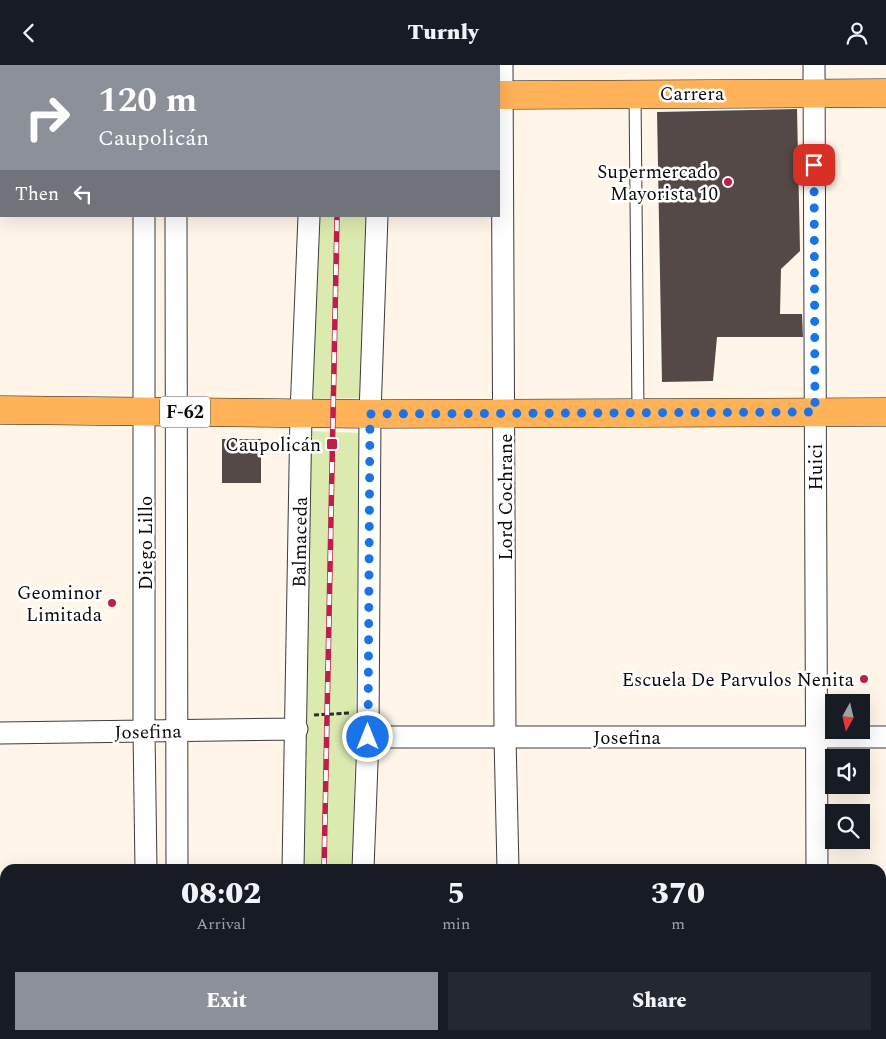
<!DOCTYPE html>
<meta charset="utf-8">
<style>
:root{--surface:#171b24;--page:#242831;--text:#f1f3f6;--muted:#9ea1a6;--accent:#8c9099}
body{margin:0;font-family:Spectral,serif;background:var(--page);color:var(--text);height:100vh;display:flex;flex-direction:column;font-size:19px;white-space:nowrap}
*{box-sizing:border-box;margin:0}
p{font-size:16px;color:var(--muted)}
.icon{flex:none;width:28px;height:28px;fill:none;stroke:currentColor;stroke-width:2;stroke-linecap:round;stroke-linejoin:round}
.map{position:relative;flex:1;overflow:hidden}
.details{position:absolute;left:0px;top:799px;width:886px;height:176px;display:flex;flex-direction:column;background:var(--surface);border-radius:15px 15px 0 0;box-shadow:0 5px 20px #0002}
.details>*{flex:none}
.banner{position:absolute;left:0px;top:0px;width:500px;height:152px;box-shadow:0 5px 20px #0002;background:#8c9099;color:#fff;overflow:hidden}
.needle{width:32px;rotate:188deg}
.controls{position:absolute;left:825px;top:629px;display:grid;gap:10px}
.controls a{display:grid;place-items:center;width:45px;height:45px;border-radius:0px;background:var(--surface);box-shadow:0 5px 20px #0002;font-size:25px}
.pin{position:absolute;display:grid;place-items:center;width:42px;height:42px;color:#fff;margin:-21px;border-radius:10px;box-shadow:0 2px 8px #0006}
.me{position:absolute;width:55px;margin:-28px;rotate:0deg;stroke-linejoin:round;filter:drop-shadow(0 0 4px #0008)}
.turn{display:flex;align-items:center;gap:18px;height:105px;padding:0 15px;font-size:22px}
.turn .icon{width:65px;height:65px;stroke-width:2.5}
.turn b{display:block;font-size:35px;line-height:42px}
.then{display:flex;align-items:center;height:48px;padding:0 15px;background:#0003;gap:10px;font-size:19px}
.eta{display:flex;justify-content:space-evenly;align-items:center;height:85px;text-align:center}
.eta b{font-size:30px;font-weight:800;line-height:35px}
.cta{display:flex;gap:10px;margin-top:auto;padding:10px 15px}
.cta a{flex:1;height:58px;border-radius:0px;background:var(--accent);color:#fff;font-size:20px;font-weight:800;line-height:58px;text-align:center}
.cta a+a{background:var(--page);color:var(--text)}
header{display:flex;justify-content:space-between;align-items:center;height:65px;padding:0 15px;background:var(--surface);font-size:22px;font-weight:800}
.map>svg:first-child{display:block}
.green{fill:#dbebb0}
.building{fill:#544946}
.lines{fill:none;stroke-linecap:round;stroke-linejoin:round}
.service-casing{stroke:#3d3d3d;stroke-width:13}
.minor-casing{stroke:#3d3d3d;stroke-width:23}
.primary-casing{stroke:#1b1b1b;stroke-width:29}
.path{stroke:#2c2c2c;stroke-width:3;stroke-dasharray:5 2.5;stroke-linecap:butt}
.service{stroke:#fff;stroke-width:11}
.minor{stroke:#fff;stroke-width:21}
.primary{stroke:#ffb258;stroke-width:28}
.rail-casing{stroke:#c01d48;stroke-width:5.5}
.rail{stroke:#fff;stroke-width:4;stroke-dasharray:11;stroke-linecap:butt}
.route{stroke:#1a73e8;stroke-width:9;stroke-dasharray:0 16.2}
.poi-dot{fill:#c01d48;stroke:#fff;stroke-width:2}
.labels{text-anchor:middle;stroke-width:5;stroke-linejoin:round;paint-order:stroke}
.shield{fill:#fff;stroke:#545454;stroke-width:1}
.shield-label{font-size:18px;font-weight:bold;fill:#0a0a0a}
.street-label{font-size:19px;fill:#0a0a0a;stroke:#fff}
.poi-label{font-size:19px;fill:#0a0a0a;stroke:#fff;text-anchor:end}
</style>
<header><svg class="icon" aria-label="back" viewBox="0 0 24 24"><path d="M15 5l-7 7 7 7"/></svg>Turnly<svg class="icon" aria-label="person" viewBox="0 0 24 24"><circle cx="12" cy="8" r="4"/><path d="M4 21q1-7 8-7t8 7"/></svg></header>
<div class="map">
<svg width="886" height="974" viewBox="0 0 886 974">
<rect width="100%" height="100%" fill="#fff5e8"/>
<path class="green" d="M316,151h52l-6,182 -53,1z
M309,366l51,2 -7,436h-52z"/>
<path class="building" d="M797,44l3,142 -19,18 -1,45h22l1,23h-86l-4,44 -51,1 -5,-270z
M222,374h39v44h-39z"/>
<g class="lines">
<defs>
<path id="service" d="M635,28l3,319"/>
<path id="minor" d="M143,0v1
M502,0l3,672 3,132
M814,0l3,804
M177,1v-1
M144,151v515l2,138
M176,151l1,653
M0,668l297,-4
M368,672h518
M293,804l8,-456 8,-197
M363,804l5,-132 2,-323 7,-198
M148,970v4
M177,970v4
M512,970v4
M817,970l1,4
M289,974v-4
M357,974v-4"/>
<path id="primary" d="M0,27h1
M499,30l387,-2
M0,345l370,4 516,-2"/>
</defs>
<use href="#service" class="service-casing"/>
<use href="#minor" class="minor-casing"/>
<use href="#primary" class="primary-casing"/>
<path class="path" d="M314,650l36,-2
M881,964h5
M530,972l71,-2
M0,973h130
M196,973l60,1
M307,974l32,-1
M375,974l118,-1"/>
<use href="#service" class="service"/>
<use href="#minor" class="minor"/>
<use href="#primary" class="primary"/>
<defs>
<path id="rail" d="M339,0v1
M324,804l13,-653
M320,974v-4"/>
</defs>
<use href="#rail" class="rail-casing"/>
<use href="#rail" class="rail"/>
</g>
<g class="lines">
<path class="route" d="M368,672l2,-323 445,-2 -1,-247"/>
</g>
<g class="poi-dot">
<circle cx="728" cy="117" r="5"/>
<rect x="326" y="373" width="12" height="12" rx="2.5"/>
<circle cx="112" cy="538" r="5"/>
<circle cx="864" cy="614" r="5"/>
</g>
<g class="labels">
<rect class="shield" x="160" y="331.5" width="50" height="31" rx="4"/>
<g class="shield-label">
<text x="185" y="353">F-62</text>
</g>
<g class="street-label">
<text x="692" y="35">Carrera</text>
<text transform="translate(815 402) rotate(-90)" y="7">Huici</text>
<text transform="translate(505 432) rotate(-90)" y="7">Lord Cochrane</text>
<text transform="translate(299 477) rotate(-89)" y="7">Balmaceda</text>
<text transform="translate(145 478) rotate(-90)" y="7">Diego Lillo</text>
<text transform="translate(148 666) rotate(-1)" y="7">Josefina</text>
<text x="627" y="679">Josefina</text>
</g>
<g class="poi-label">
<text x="718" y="113">Supermercado<tspan x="718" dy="22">Mayorista 10</tspan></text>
<text x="321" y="386">Caupolicán</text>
<text x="102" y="534">Geominor<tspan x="102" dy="22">Limitada</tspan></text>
<text x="854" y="621">Escuela De Parvulos Nenita</text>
</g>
</g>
</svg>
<div class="controls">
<a><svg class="needle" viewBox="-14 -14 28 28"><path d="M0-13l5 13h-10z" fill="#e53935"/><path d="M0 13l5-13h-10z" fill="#9ea1a6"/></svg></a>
<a><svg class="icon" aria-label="sound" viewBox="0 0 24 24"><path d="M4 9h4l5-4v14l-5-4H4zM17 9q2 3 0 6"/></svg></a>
<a><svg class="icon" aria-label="search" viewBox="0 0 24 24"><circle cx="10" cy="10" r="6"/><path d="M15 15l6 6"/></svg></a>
</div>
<div class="pin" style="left:814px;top:100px;background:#d93025"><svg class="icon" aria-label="arrive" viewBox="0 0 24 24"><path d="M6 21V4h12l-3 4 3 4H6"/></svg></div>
<svg class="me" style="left:368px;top:672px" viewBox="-20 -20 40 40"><circle r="17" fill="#1a73e8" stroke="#fff" stroke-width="3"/><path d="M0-11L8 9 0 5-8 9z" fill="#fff"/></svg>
<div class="banner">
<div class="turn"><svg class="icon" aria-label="right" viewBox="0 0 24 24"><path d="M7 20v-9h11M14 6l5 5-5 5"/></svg><div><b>120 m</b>Caupolicán</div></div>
<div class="then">Then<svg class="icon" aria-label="left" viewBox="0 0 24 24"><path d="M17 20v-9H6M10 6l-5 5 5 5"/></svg></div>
</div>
<section class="details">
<div class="eta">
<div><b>08:02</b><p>Arrival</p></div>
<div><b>5</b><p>min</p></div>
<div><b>370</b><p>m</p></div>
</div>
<div class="cta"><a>Exit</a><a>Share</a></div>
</section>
</div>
